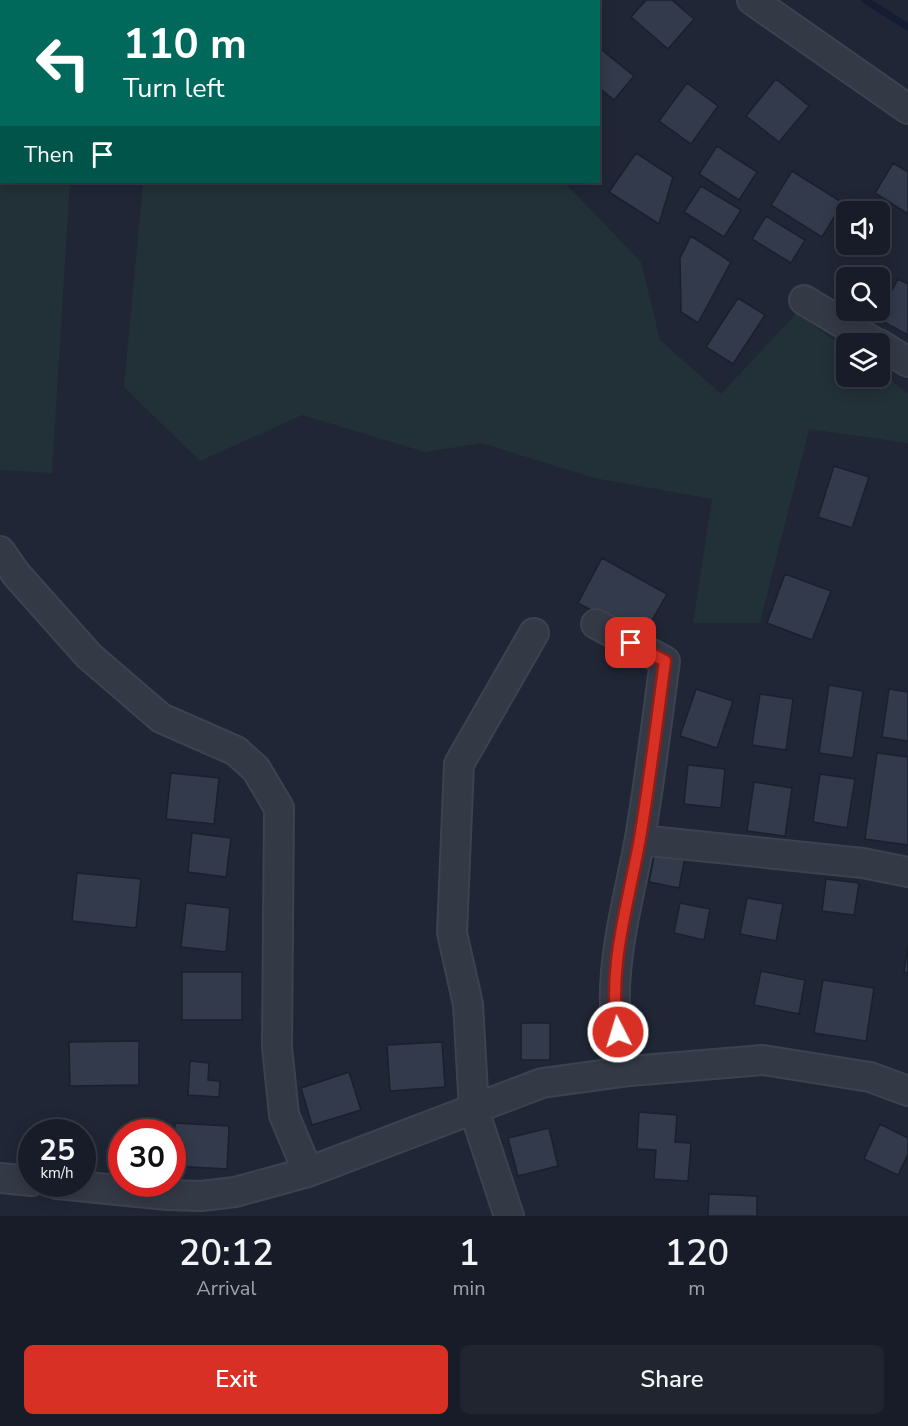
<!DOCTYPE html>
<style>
:root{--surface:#181c28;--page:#212530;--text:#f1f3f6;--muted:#9fa1a8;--line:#363a45;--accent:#d93025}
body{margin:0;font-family:"Nunito Sans",sans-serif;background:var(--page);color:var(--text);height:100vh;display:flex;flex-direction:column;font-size:22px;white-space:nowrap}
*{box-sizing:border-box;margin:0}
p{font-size:20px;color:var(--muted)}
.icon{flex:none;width:33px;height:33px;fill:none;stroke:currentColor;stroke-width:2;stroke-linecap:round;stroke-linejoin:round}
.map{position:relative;height:1216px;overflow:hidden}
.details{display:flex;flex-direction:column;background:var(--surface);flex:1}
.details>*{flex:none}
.hud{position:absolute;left:0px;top:0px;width:600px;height:183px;box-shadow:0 3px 15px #0003,0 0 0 2px var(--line);background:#00695c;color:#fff;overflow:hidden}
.tools{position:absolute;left:836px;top:201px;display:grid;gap:12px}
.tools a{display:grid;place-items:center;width:54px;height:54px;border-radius:9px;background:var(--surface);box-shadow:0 3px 15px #0003,0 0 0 2px var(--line);font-size:30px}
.speed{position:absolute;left:18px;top:1119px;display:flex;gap:12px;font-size:30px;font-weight:700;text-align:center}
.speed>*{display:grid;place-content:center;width:78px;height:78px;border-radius:50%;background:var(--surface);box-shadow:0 3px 15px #0003,0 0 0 2px var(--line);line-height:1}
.speed small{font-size:15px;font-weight:400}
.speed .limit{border:9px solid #d22;background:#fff;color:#111}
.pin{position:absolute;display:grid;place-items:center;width:51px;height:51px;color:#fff;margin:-26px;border-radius:12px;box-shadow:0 3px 9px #0006}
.me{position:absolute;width:66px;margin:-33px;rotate:355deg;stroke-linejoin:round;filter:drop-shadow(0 0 4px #0008)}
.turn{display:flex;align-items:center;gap:21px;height:126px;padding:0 24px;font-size:27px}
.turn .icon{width:78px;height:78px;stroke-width:2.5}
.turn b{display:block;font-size:42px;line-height:51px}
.then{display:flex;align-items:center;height:57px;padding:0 24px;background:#0003;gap:12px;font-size:22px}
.eta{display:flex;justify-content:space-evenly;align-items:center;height:102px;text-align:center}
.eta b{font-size:36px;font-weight:600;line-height:42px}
.primary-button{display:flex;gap:12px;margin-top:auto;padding:12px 24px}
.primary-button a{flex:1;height:69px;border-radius:9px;background:var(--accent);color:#fff;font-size:24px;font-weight:600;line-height:69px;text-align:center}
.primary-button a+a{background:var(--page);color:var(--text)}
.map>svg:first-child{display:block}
.green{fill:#223137}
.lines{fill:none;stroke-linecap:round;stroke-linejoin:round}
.stream{stroke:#151d32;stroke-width:7}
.building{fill:#323a4c;stroke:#1b202d;stroke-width:1.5}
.minor-casing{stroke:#3d4250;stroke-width:32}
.minor{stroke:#343946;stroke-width:28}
.route-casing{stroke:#8d1f18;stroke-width:15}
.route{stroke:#d93025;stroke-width:10}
</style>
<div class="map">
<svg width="908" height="1216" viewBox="0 0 908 1216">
<rect width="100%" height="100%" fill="#202635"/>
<path class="green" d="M0,0h523l-521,2 -1,56z
M0,135l2,47h68l-18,291 -52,-3z
M143,182h421l77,80 19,78 61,54 76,-81 49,36v27h33v-4l29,21v50l-99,-14 -49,194h-67l19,-124 -118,-21 -112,-35 -57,9 -123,-37 -102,46 -76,-74z"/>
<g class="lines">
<path class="stream" d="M865,0l43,27"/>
</g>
<path class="building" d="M646,0h26l22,19 -26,30 -37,-32z
M598,47l36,29 -20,24 -16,-13z
M776,79l33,27 -30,36 -33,-26z
M687,83l31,23 -27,38 -32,-23z
M717,146l40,26 -18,28 -40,-26z
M636,153l37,24 -14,47 -50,-32z
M893,163l15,9v42l-33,-21z
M792,171l51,32 -21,34 -51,-32z
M701,186l40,24 -17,27 -40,-25z
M766,216l39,24 -14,23 -39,-24z
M691,236l40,26 -33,61 -17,-11 -1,-54z
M898,279l10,5v51l-31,-17z
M738,298l27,17 -32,49 -27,-17z
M834,466l35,11 -17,51 -34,-11z
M602,558l65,36 -25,44 -64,-35z
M785,574l46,17 -19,49 -45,-17z
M829,685l34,6 -10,67 -34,-5z
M696,689l37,12 -16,47 -37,-12z
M889,689l19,3v49l-26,-4z
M760,694l33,5 -7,51 -34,-5z
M877,753l31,4v88l-43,-6z
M688,765l37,4 -4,39 -37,-4z
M171,773l48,5 -5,46 -48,-5z
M820,774l35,5 -8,49 -34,-6z
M754,782l38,6 -7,48 -38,-5z
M192,833l39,5 -5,39 -38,-5z
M655,851l30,6 -6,31 -30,-6z
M77,873l64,6 -5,49 -64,-7z
M826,879l33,4 -5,32 -32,-4z
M747,898l36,6 -7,37 -36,-7z
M186,903l44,5 -4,44 -45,-5z
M680,903l30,6 -6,31 -30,-7z
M908,946v27l-4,-1z
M761,971l44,9 -6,34 -45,-9z
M182,972h60v48h-60z
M823,980l51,8 -8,53 -52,-8z
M521,1023h29v37h-29z
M139,1041v44l-69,1 -1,-44z
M442,1042l3,45 -55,4 -3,-46z
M190,1061l19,2 -1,17 12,1 -1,16 -31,-2z
M349,1072l12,38 -49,15 -11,-37z
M639,1112l38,3 -2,27 16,1 -3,38 -34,-2 2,-29 -19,-1z
M175,1123l54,3 -2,43 -55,-3z
M880,1124l28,14v16l-10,21 -34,-16z
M549,1128l9,38 -40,10 -10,-38z
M709,1194l48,2v20h-49z"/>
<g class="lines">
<defs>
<path id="minor" d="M752,0l156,109
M804,300l73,44
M879,344l29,18
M0,551l16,23 73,82 72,62 75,33 20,18 23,39 -2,239 7,68 24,57
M596,624l69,37c-8,59 -15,118 -25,177 -12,69 -44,167 -10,233
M640,840l223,23 45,9
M0,1178l32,3
M57,1184l110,11 34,1 34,-4 73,-20 234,-89 88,-12 133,-11 107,17 38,14
M509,1216l-35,-106 -6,-106 -16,-71 7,-169 75,-131"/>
</defs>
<use href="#minor" class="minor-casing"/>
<use href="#minor" class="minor"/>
</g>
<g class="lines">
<defs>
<path id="route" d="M618,1032c-11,-64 11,-131 22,-194 10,-59 17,-118 25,-177l-34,-18"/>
</defs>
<use href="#route" class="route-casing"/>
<use href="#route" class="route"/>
</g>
</svg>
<div class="tools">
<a><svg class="icon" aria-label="sound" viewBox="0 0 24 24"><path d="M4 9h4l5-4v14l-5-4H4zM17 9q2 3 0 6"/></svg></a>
<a><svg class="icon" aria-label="search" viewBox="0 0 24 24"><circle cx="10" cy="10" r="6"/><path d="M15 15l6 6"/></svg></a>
<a><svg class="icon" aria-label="layers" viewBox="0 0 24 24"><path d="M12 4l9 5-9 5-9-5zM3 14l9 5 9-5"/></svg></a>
</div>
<div class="speed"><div>25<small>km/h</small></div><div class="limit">30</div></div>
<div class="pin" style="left:631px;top:643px;background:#d93025"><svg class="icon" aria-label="arrive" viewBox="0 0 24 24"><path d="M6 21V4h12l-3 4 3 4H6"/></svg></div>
<svg class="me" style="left:618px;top:1032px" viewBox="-20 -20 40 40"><circle r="17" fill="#d93025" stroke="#fff" stroke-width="3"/><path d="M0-11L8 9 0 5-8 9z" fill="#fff"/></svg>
<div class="hud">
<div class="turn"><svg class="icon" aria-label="left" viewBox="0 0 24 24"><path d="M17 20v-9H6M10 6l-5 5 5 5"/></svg><div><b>110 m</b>Turn left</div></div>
<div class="then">Then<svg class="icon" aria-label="arrive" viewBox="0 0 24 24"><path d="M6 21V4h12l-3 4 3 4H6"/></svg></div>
</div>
</div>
<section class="details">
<div class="eta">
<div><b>20:12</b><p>Arrival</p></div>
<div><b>1</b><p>min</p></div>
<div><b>120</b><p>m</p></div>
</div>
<div class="primary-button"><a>Exit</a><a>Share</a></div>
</section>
